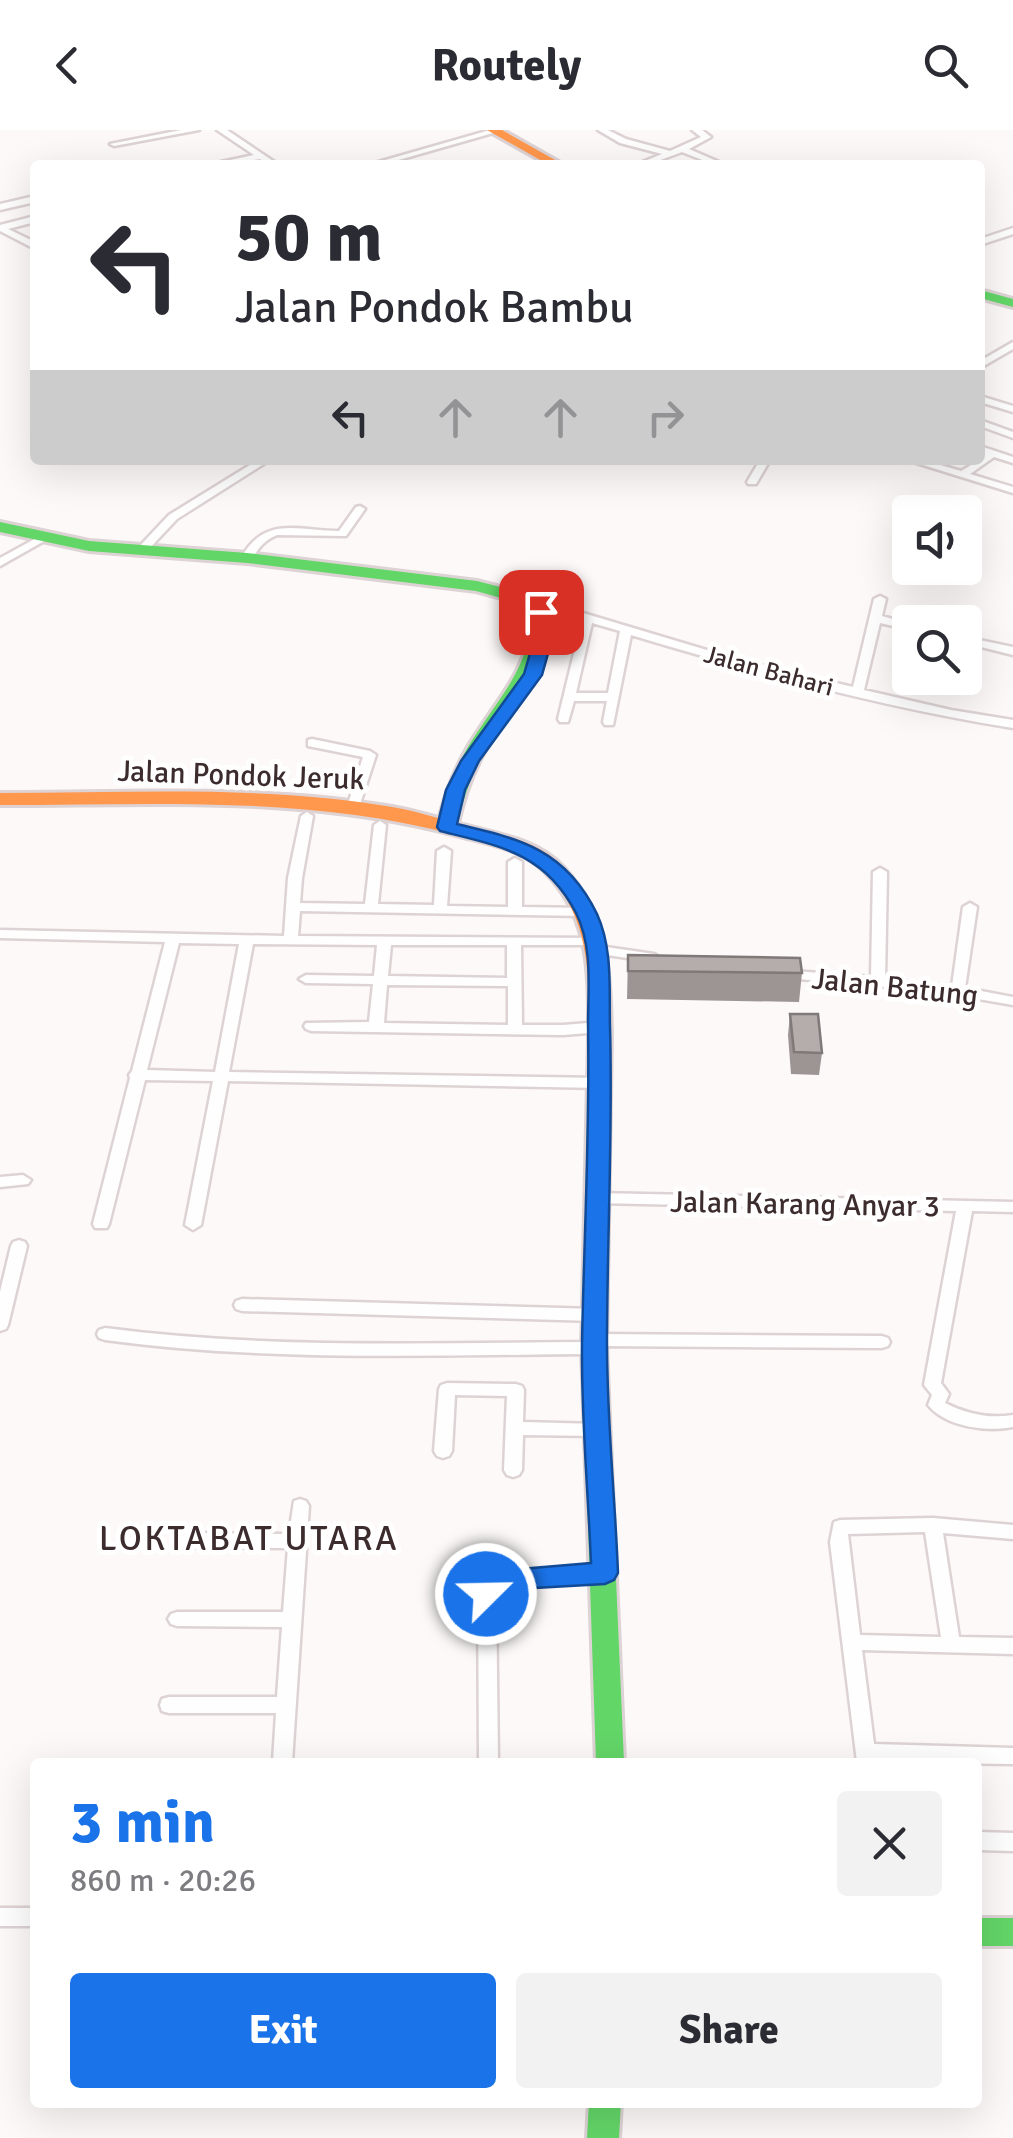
<!DOCTYPE html>
<meta charset="utf-8">
<style>
:root{--surface:#fff;--page:#f2f2f3;--text:#2b2b33;--muted:#7c7c81;--accent:#1a73e8}
body{margin:0;font-family:Signika,sans-serif;background:var(--page);color:var(--text);height:100vh;display:flex;flex-direction:column;font-size:38px;white-space:nowrap}
*{box-sizing:border-box;margin:0}
p{font-size:32px;color:var(--muted)}
.icon{flex:none;width:55px;height:55px;fill:none;stroke:currentColor;stroke-width:2;stroke-linecap:round;stroke-linejoin:round}
.map{position:relative;flex:1;overflow:hidden}
.sheet{position:absolute;left:30px;top:1628px;width:952px;height:350px;display:flex;flex-direction:column;background:var(--surface);border-radius:10px;box-shadow:0 10px 40px #0002}
.sheet>*{flex:none}
.top-card{position:absolute;left:30px;top:30px;width:955px;height:305px;border-radius:10px;box-shadow:0 10px 40px #0002;background:#fff;color:var(--text);overflow:hidden}
.fabs{position:absolute;left:892px;top:365px;display:grid;gap:20px}
.fabs a{display:grid;place-items:center;width:90px;height:90px;border-radius:10px;background:var(--surface);box-shadow:0 10px 40px #0002;font-size:50px}
.pin{position:absolute;display:grid;place-items:center;width:85px;height:85px;color:#fff;margin:-42px;border-radius:20px;box-shadow:0 5px 15px #0006}
.me{position:absolute;width:110px;margin:-55px;rotate:67deg;stroke-linejoin:round;filter:drop-shadow(0 0 8px #0008)}
.turn{display:flex;align-items:center;gap:35px;height:210px;padding:0 40px;font-size:45px}
.turn .icon{width:130px;height:130px;stroke-width:2.5}
.turn b{display:block;font-size:70px;line-height:85px}
.lanes{display:flex;align-items:center;height:95px;padding:0 40px;background:#0003;justify-content:center;gap:50px;direction:ltr}
.lanes .off{opacity:.35}
.round{display:grid;place-items:center;flex:none;width:105px;height:105px;border-radius:10px;background:var(--page)}
.overview{display:flex;align-items:center;justify-content:space-between;height:170px;padding:0 40px}
h1{font-size:60px;font-weight:700;line-height:75px;color:var(--accent)}
.action{display:flex;gap:20px;margin-top:auto;padding:20px 40px}
.action a{flex:1;height:115px;border-radius:10px;background:var(--accent);color:#fff;font-size:40px;font-weight:700;line-height:115px;text-align:center}
.action a+a{background:var(--page);color:var(--text)}
header{display:flex;justify-content:space-between;align-items:center;height:130px;padding:0 40px;background:var(--surface);font-size:45px;font-weight:700}
.map>svg:first-child{display:block}
.lines{fill:none;stroke-linecap:round;stroke-linejoin:round}
.street-casing{stroke:#ded3d4;stroke-width:5}
.fast-casing{stroke:#ded3d4;stroke-width:6}
.slow-casing{stroke:#ded3d4;stroke-width:6}
.street{fill:#fffefe;fill-rule:evenodd}
.fast{fill:#63d668;fill-rule:evenodd}
.slow{fill:#ff974d;fill-rule:evenodd}
.wall{fill:#9c9593}
.building{fill:#b5adab;stroke:#7f7978;stroke-width:2.5}
.route{fill:#1a73e8;stroke:#114b97;stroke-width:2.5}
.labels{text-anchor:middle;stroke-width:10;stroke-linejoin:round;paint-order:stroke}
.far-street-label{font-size:25px;fill:#3c2c2d;stroke:#fff}
.street-label{font-size:30px;fill:#3c2c2d;stroke:#fff}
.quarter-label{font-size:35px;letter-spacing:2.5px;fill:#3c2c2d;stroke:#fff}
</style>
<header><svg class="icon" aria-label="back" viewBox="0 0 24 24"><path d="M15 5l-7 7 7 7"/></svg>Routely<svg class="icon" aria-label="search" viewBox="0 0 24 24"><circle cx="10" cy="10" r="6"/><path d="M15 15l6 6"/></svg></header>
<div class="map">
<svg width="1013" height="2008" viewBox="0 0 1013 2008">
<rect width="100%" height="100%" fill="#fdf9f9"/>
<g class="lines">
<defs>
<path id="street" d="M181,0h18l-85,16 -4,-2z
M217,0h10l52,35h-10l-9,-6 -35,6h-18l47,-10z
M490,0l10,1 -119,34h-13z
M598,0h10l18,9 44,12 31,-14 -9,-7h10l9,7 -22,12 37,16h-11l-33,-13 -35,13h-12l27,-11 -42,-11z
M35,66v6l-35,8v-6z
M35,86v6l-27,7 27,13v7l-35,-18v-6z
M1013,98v6l-33,11v-6z
M1013,212v7l-33,19v-7z
M980,266l33,10v6l-33,-10z
M980,290l33,12v6l-33,-12z
M980,316l33,11v6l-19,-6 -24,17 43,13v6l-106,-33h16l38,11 19,-11 5,-6 -5,-2z
M258,330h12l-93,59 -32,34h-8v-4l32,-34z
M760,330h10l-14,24h-8l-1,-2z
M360,376l5,3 -19,27 -69,-1c-14,6 -18,13 -26,25l-4,1 -6,-3c24,-43 57,-27 98,-27l17,-24z
M42,405l4,1v4l-46,26v-8z
M880,466l6,3 -4,17 28,8v6l-30,-7 -16,67 87,20 62,10v8c-130,-21 -256,-55 -382,-93l-18,90h-8l-2,-3 4,-21h-33l-6,21h-8l-2,-3 24,-99 -59,-20 2,-2h8l207,62 113,27 21,-88zM592,493l28,8 -12,62h-32z
M965,507l48,10v8l-48,-12z
M312,609l58,12 6,4 -18,55h-10l-1,-3 16,-50 -55,-11v-6z
M307,682l6,4 -11,62 -2,25 65,1 9,-79 6,-4 6,4 -8,79 56,1 3,-54 7,-4 7,4 -4,55 61,1v-45l7,-4 7,4v45l64,1 7,4 -7,4 -286,-5 -2,25 304,2 2,3 -2,3 -5,1h-76l1,80h41l37,-3 7,5 -7,5 -37,3 -252,-4 -5,-2 -2,-3 2,-3 63,-1 4,-38 -67,-1 -7,-4 7,-4 68,1 3,-31 -124,-1 -24,128 371,6 7,5 -7,5 -372,-7 -27,144 -8,5 -8,-5 28,-144 -68,-1 -36,144 -2,4h-12l-2,-4 37,-146 -1,-3 3,-4 33,-129 -165,-4v-8l284,6 4,-58 13,-62zM179,813l60,1 -24,128 -68,-2zM391,815h116v33l-119,-2zM387,855l121,1v39l-124,-2z
M880,738l7,4 -2,107 67,7 11,-79 7,-4 7,4 -12,81 48,9v8l-81,-14 -156,-14 -2,-3 2,-3 5,-1 90,7 2,-105z
M599,816l55,8 7,4 -7,4 -60,-9 -2,-3 2,-3z
M23,1045l8,5 -3,4 -28,3v-10z
M597,1063l416,9v10l-41,-1 -31,172 8,11 -4,9c22,11 44,16 68,12v12c-27,5 -67,0 -85,-22l4,-10 -8,-10 32,-174 -359,-8 -8,-5z
M19,1110l6,2 2,4 -19,79 -2,4 -6,2v-39l11,-46 2,-4z
M242,1169l354,10 6,2 2,4 -2,4 -6,2 -354,-10 -6,-2 -2,-4 2,-4z
M105,1198c161,21 321,15 483,14l1,-6 6,-2 287,2 6,2 2,4 -2,4 -6,2 -281,-2 -1,6 -6,2c-164,1 -326,8 -489,-14l-6,-2 -2,-4 2,-4z
M447,1253l69,1 6,2 2,4 -1,32 75,2 6,1 3,5 -3,5 -6,1 -75,-1 -1,35 -3,5 -6,2 -6,-2 -3,-5 3,-74 -52,-1 -3,56 -3,5 -6,2 -6,-2 -3,-5 5,-62 2,-4z
M300,1369l6,2 3,5 -17,256h-19l3,-49h-107l-7,-2 -2,-6 2,-6 7,-2h108l5,-70 -105,-1 -6,-2 -3,-5 3,-5 6,-2h106l5,-64 -101,-1 -6,-2 -3,-5 3,-5 6,-2 102,1 5,-33z
M933,1388l80,7v14l-70,-6 16,104 54,1v16l-151,-4 12,94 139,4v16l-156,-2 -27,-220 4,-20 6,-2zM925,1402l16,105 -81,-2 -12,-101z
M605,1436l6,2 3,5 -3,5 -6,2 -99,5 -10,3 2,174h-19l-1,-178 3,-5 25,-8z
M978,1702l35,1v18l-35,-1z
M0,1778h35v18h-35z"/>
<path id="fast" d="M980,160l33,9v8l-33,-9z
M0,392l89,19 158,12 230,28 58,15 16,21c-7,58 -36,83 -64,130 -15,25 -24,52 -30,80l-10,6 -10,-6c7,-28 16,-55 31,-80 28,-47 58,-72 65,-130l-10,-13 -47,-13 -229,-28 -158,-12 -89,-19z
M600,900l11,7 -5,311 18,414h-28l-14,-414 7,-311z
M978,1788h35v28h-35z
M589,1972h32l-2,36h-32z"/>
<path id="slow" d="M487,0h15l62,35h-15z
M0,663c128,0 259,-8 386,13 28,4 54,13 81,20 34,9 71,14 96,41 45,49 47,107 48,170l-11,7 -11,-7c0,-57 2,-114 -38,-159 -24,-29 -61,-34 -95,-43 -150,-40 -303,-30 -456,-30z"/>
</defs>
<use href="#street" class="street-casing"/>
<use href="#fast" class="fast-casing"/>
<use href="#slow" class="slow-casing"/>
<use href="#street" class="street"/>
<use href="#fast" class="fast"/>
<use href="#slow" class="slow"/>
</g>
<path class="wall" d="M628,825l174,18 -3,29 -172,-3z
M790,884l32,39 -3,22 -28,-1 -3,-39z"/>
<path class="building" d="M628,825l172,3 2,15 -174,-2z
M790,884h28l4,39 -28,-1z"/>
<path class="route" d="M541,477l8,5v38l-7,25 -63,86 -14,29 -8,34c64,15 109,26 140,90 16,35 12,75 13,112 3,107 -3,213 -3,319 0,76 8,152 11,228l-4,7 -9,4 -105,6 -5,11 -9,4 -10,-4 -4,-7 6,-18 8,-4 105,-9c-3,-73 -10,-147 -9,-220 2,-106 8,-212 6,-318 0,-37 5,-78 -12,-112 -31,-60 -76,-67 -136,-82l-3,-4 9,-37 15,-29 63,-87 7,-24 1,-38z"/>
<g class="labels">
<g class="far-street-label">
<text transform="translate(769 540) rotate(15)" y="9">Jalan Bahari</text>
</g>
<g class="street-label">
<text transform="translate(241 645) rotate(2)" y="10">Jalan Pondok Jeruk</text>
<text transform="translate(895 857) rotate(6)" y="10">Jalan Batung</text>
<text transform="translate(805 1074) rotate(1)" y="10">Jalan Karang Anyar 3</text>
</g>
<g class="quarter-label">
<text x="249" y="1420">LOKTABAT UTARA</text>
</g>
</g>
</svg>
<div class="fabs">
<a><svg class="icon" aria-label="sound" viewBox="0 0 24 24"><path d="M4 9h4l5-4v14l-5-4H4zM17 9q2 3 0 6"/></svg></a>
<a><svg class="icon" aria-label="search" viewBox="0 0 24 24"><circle cx="10" cy="10" r="6"/><path d="M15 15l6 6"/></svg></a>
</div>
<div class="pin" style="left:541px;top:482px;background:#d93025"><svg class="icon" aria-label="arrive" viewBox="0 0 24 24"><path d="M6 21V4h12l-3 4 3 4H6"/></svg></div>
<svg class="me" style="left:486px;top:1464px" viewBox="-20 -20 40 40"><circle r="17" fill="#1a73e8" stroke="#fff" stroke-width="3"/><path d="M0-11L8 9 0 5-8 9z" fill="#fff"/></svg>
<div class="top-card">
<div class="turn"><svg class="icon" aria-label="left" viewBox="0 0 24 24"><path d="M17 20v-9H6M10 6l-5 5 5 5"/></svg><div><b>50 m</b>Jalan Pondok Bambu</div></div>
<div class="lanes"><svg class="icon" aria-label="left" viewBox="0 0 24 24"><path d="M17 20v-9H6M10 6l-5 5 5 5"/></svg><svg class="icon off" aria-label="ahead" viewBox="0 0 24 24"><path d="M12 20V5M6 11l6-6 6 6"/></svg><svg class="icon off" aria-label="ahead" viewBox="0 0 24 24"><path d="M12 20V5M6 11l6-6 6 6"/></svg><svg class="icon off" aria-label="right" viewBox="0 0 24 24"><path d="M7 20v-9h11M14 6l5 5-5 5"/></svg></div>
</div>
<section class="sheet">
<div class="overview"><div><h1>3 min</h1><p>860 m · 20:26</p></div><a class="round"><svg class="icon" aria-label="close" viewBox="0 0 24 24"><path d="M6 6l12 12M18 6L6 18"/></svg></a></div>
<div class="action"><a>Exit</a><a>Share</a></div>
</section>
</div>
